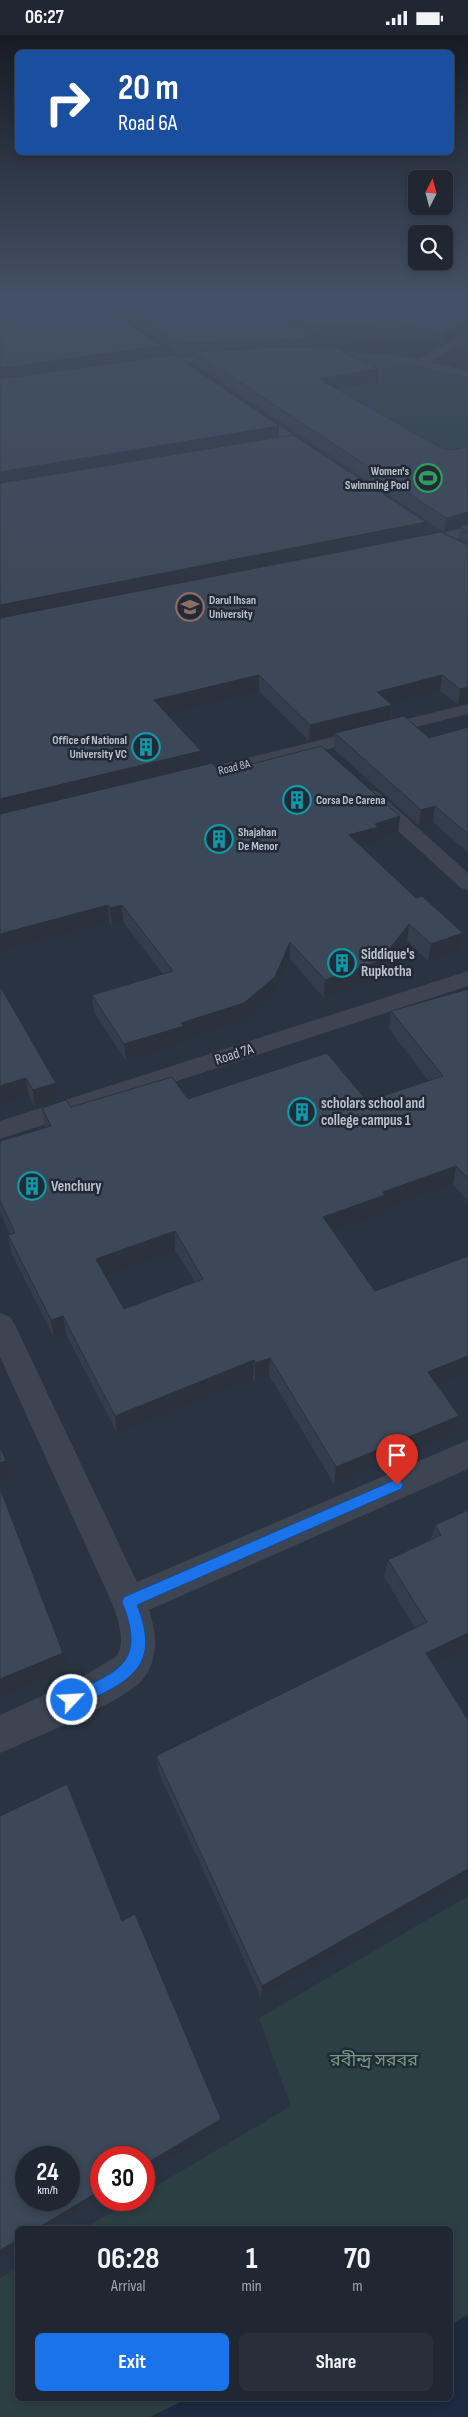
<!DOCTYPE html>
<meta charset="utf-8">
<style>
:root{--surface:#202632;--page:#282e3a;--text:#f1f3f6;--muted:#a2a5ac;--line:#3d434d;--accent:#1a73e8}
body{margin:0;font-family:"Sofia Sans Condensed","Noto Sans Bengali",sans-serif;background:var(--page);color:var(--text);height:100vh;display:flex;flex-direction:column;font-size:19px;white-space:nowrap}
*{box-sizing:border-box;margin:0}
p{font-size:16px;color:var(--muted)}
.icon{flex:none;width:28px;height:28px;fill:none;stroke:currentColor;stroke-width:2;stroke-linecap:round;stroke-linejoin:round}
.map{position:relative;flex:1;overflow:hidden}
.sheet{position:absolute;left:15px;top:2191px;width:438px;height:175px;display:flex;flex-direction:column;background:var(--surface);border-radius:8px;box-shadow:0 2px 8px #0003,0 0 0 1px var(--line)}
.sheet>*{flex:none}
.banner{position:absolute;left:15px;top:15px;width:439px;height:105px;border-radius:8px;box-shadow:0 2px 8px #0003,0 0 0 1px var(--line);background:#1a4fa0;color:#fff;overflow:hidden}
.needle{width:32px;rotate:6deg}
.fabs{position:absolute;left:408px;top:135px;display:grid;gap:10px}
.fabs a{display:grid;place-items:center;width:45px;height:45px;border-radius:8px;background:var(--surface);box-shadow:0 2px 8px #0003,0 0 0 1px var(--line);font-size:25px}
.speed{position:absolute;left:15px;top:2111px;display:flex;gap:10px;font-size:25px;font-weight:700;text-align:center}
.speed>*{display:grid;place-content:center;width:65px;height:65px;border-radius:50%;background:var(--surface);box-shadow:0 2px 8px #0003,0 0 0 1px var(--line);line-height:1}
.speed small{font-size:12px;font-weight:400}
.speed .limit{border:8px solid #d22;background:#fff;color:#111}
.pin{position:absolute;display:grid;place-items:center;width:42px;height:42px;color:#fff;margin:-51px -21px;border-radius:50% 50% 50% 0;rotate:-45deg;box-shadow:0 0 5px #0007}
.pin .icon{rotate:45deg}
.me{position:absolute;width:55px;margin:-28px;rotate:65deg;stroke-linejoin:round;filter:drop-shadow(0 0 4px #0008)}
.turn{display:flex;align-items:center;gap:18px;height:105px;padding:0 20px;font-size:22px}
.turn .icon{width:65px;height:65px;stroke-width:2.5}
.turn b{display:block;font-size:35px;line-height:42px}
.eta{display:flex;justify-content:space-evenly;align-items:center;height:85px;text-align:center}
.eta b{font-size:30px;font-weight:700;line-height:35px}
.cta{display:flex;gap:10px;margin-top:auto;padding:10px 20px}
.cta a{flex:1;height:58px;border-radius:8px;background:var(--accent);color:#fff;font-size:20px;font-weight:700;line-height:58px;text-align:center}
.cta a+a{background:var(--page);color:var(--text)}
.status{display:flex;justify-content:space-between;align-items:center;height:35px;padding:0 25px;background:var(--surface);direction:ltr}
.status svg{height:14px;fill:currentColor}
.map>svg:first-child{display:block}
.green{fill:#2c3f43}
.water{fill:#1d2a3f}
.lines{fill:none;stroke-linecap:round;stroke-linejoin:round}
.minor{fill:#3e4552;fill-rule:evenodd}
.wall{fill:#343d4b;fill-rule:evenodd}
.shaded-wall{fill:#2a323d}
.building{fill:#3c4757;stroke:#2a323d;fill-rule:evenodd}
.route{fill:#1a73e8;stroke:#114b97}
.labels{text-anchor:middle;stroke-width:5;stroke-linejoin:round;paint-order:stroke}
.far-poi-label{font-size:12px;font-weight:bold;fill:#bbc1cb;stroke:#222a37;text-anchor:start}
.far-street-label{font-size:12px;fill:#bbc1cb;stroke:#222a37}
.poi-label{font-size:15px;font-weight:bold;fill:#bbc1cb;stroke:#222a37;text-anchor:start}
.street-label{font-size:15px;fill:#bbc1cb;stroke:#222a37}
.near-park-label{font-size:18px;fill:#749a7e;stroke:#222a37}
</style>
<div class="status"><b>06:27</b><svg viewBox="0 0 49 12"><path d="M0 12V9h3v3zM5 12V6h3v6zM10 12V3h3v9zM15 12V0h3v12zM26 1h20v11H26zM47 4h2v5h-2z"/></svg></div>
<div class="map">
<svg width="468" height="2382" viewBox="0 0 468 2382">
<rect width="100%" height="100%" fill="#2a3342"/>
<path class="green" d="M312,319l94,7 62,15v153l-20,6 -257,-174z
M468,1861v418l-18,12v-97h-367l49,-29h12v-7l147,-87 -32,-88z
M17,2233l1,131h169l-37,18h-150v-139z"/>
<path class="water" d="M468,2279v103h-318l37,-18h263v-73z"/>
<g class="lines">
<path class="minor" d="M113,260h29l-5,3 -137,15v-6z
M398,260h30l40,4v6l-65,-7z
M468,297v8l-38,22 38,9v6l-74,-16 -85,-6 -6,-3 6,-3 85,6 24,5z
M231,317l4,1v4l-90,11 -6,-3 6,-3z
M249,371l72,47 2,3 -2,3h-10l-66,-46 -2,-3z
M468,492v9l-55,13 -7,-4 2,-3z
M468,669v10l-284,71 -7,-2 -3,-4 3,-4z
M371,755l7,2 90,81v17l-7,-2 -97,-88 -3,-4 3,-4z
M468,936v15l-468,153v-18z
M0,1278l10,4 5,8 122,257 331,-142v29l-319,141c8,24 10,48 -6,69 -15,21 -115,62 -143,74v-38l77,-35 40,-24c9,-15 1,-37 -5,-53l-112,-246z"/>
</g>
<path class="wall" d="M0,260l64,1h26l72,60 117,70v11l147,85 -2,13 35,5 1,-12 -16,4 -250,-168v-10l-13,1 -77,-52v-8h280l31,2h53v33l-25,14 -41,-7 -1,3 -93,-6 6,4v9l63,35 -41,7 105,59 8,2 19,-3v256l-10,2 -18,-14 -49,13 1,1 -1,14 38,19 39,-11v126l-35,-31 -14,4 -85,-77 1,-14 -26,6 -50,-50 -93,22 35,53 19,6 180,44 -2,17 -21,6v5l-14,4 53,50 47,35 -2,17 -33,11 -21,-20 -29,38 -54,19 -34,-39 -16,35 -30,27 -60,19v3l-58,18 -32,-49 -2,-17 71,-21 -40,-52 -11,3 -3,-3 -109,29z
M468,296v17l-8,-1 1,-11z
M0,951l56,97 2,17 -23,8 -6,-12 -29,8z
M468,954v213l-15,-18 -70,26v4l-50,17 126,185 -4,18 -121,50 -65,-109 -14,6 -2,-3 -136,55 -51,-99 -12,4 -43,-85 -3,-18 2,-1 -10,-22v-71l45,-13 -3,-20 29,-1 117,-8 179,2 62,-20 -40,-52 2,-18zM175,1215l20,32 -71,27 -19,-34z
M468,1475v137l-35,17 35,56v159l-207,118 -103,-226 -2,-15 259,-128 -31,-51 4,-17 43,-21 4,-14z"/>
<path class="shaded-wall" d="M0,260h64v3l-64,7z
M468,285v10l-25,14 1,-11z
M403,291l-1,11 -1,3 1,-11z
M162,311v12l-162,22v-12z
M378,334l-1,13 -58,10v-13z
M279,391v13l-279,47v-14z
M468,477v14h-8v2l-16,4 2,-14z
M426,487l-2,14 -424,84v-15z
M259,640v16l-104,25 -1,-16z
M442,640l-2,16 -64,17 1,-16z
M468,652v16l-10,2 2,-16z
M392,670l-2,16 -55,12v2l-26,6 1,-16z
M201,716v16l-201,49v-17z
M435,771l-2,16 -14,4 2,-16z
M400,781l-2,17 -21,6v5l-29,8 1,-17 26,-11z
M108,870l1,17 -109,29v-17z
M122,870l1,17 -11,3 -2,-17z
M409,889l-2,17 -29,38 -54,19 1,-18z
M463,898l-2,17 -33,11 3,-17z
M290,907v17l-16,35 -30,27 -60,19v3l-58,18 -2,-17z
M26,1043l3,18 -29,8v-18z
M56,1048l2,17 -23,8 -2,-18z
M456,1131l-3,18 -70,26v4l-62,21 2,-18 60,-25z
M175,1196v19l-77,28 -2,-19z
M63,1281l3,18 -12,4 -3,-18z
M468,1321v16l-43,18 3,-18z
M270,1323l-1,17 -14,6v-18z
M254,1325l-1,18 -136,55 -2,-17z
M459,1381l-4,18 -121,50 2,-17z
M6,1426l4,17 -10,4v-19z
M468,1598v14l-46,23 4,-17z
M63,1618l4,15 -67,28v-17z
M468,1834v10l-207,118 1,-11z
M221,2084v8l-77,46v-8z
M101,2155v8l-51,31h-14z
M18,2205v8l-18,11v-9z"/>
<path class="building" d="M77,260h11l74,51 -162,22v-65z
M106,260h278l31,2 5,-2h28l20,2v23l-24,13 -41,-7 -1,3 -118,-7 30,16 -134,6z
M468,296v6l-7,-1z
M271,312h63l44,22 -59,10 122,69 8,2 19,-3v65l-22,6 -252,-166z
M174,320l105,71 -279,46v-93z
M293,400l133,87 -426,83v-122z
M468,489v8l-8,-6z
M441,497l27,13v142l-8,2 -18,-14 -65,17 15,13 -82,20 -51,-50 -105,25 47,51 -201,48v-181z
M404,681l25,22 39,-11v107l-33,-28 -14,4 -86,-77z
M321,711l79,70 -25,8 3,3 -29,8 67,63 6,-2 41,37 -32,11 -22,-20 -29,37 -55,19 -35,-38 -15,35 -31,26 -63,20 3,3 -60,18 -32,-49 81,-24 -51,-66 -12,3 -2,-3 -108,29v-120l212,-51 8,9 5,-1z
M0,951l56,97 -23,7 -7,-12 -26,8z
M468,954v190l-12,-13 -73,26 2,3 -62,22 52,74 93,-35v100l-40,16 31,44 -123,51 -66,-109 -15,5 -1,-3 -139,56 -52,-100 -12,4 -43,-85 7,-2 -15,-32v-60l51,-15 -9,-18 24,-8 5,7 101,-30 16,22 139,-46 40,48 76,-25 -52,-65zM175,1196l28,48 -79,30 -28,-50z
M0,1412l6,14 -6,2z
M0,1453l63,165 -63,26z
M468,1475v123l-42,20 42,67v149l-206,117 -106,-230 271,-134 -39,-62 53,-25 -6,-10z
M67,1749l55,137 13,-7 86,205 -77,46v-8h-43v33l-65,39h-18v11l-18,10v-434zM26,2122h43v43h-43z"/>
<linearGradient id="sky" x2="0" y2="1"><stop stop-color="#171c24"/><stop offset="0.44" stop-color="#445065"/><stop offset="1" stop-color="#445065" stop-opacity="0"/></linearGradient>
<rect width="468" height="593" fill="url(#sky)"/>
<path class="route" d="M397,1444l4,2 2,4 -2,4 -264,116c26,64 -10,77 -60,101l-5,2 -6,-2 -2,-6 2,-5c51,-23 81,-30 56,-93l2,-5z"/>
<defs>
<symbol id="stadium-ring" viewBox="-11 -11 22 22"><circle r="9.5" fill="#222a37" stroke="#2e9e5b" stroke-width="1.5"/><path d="M0-5a6.5 5 0 1 0 0 10a6.5 5 0 1 0 0-10ZM-3.5-1.8h7v3.6h-7Z" fill="#2e9e5b"/></symbol>
<symbol id="university-ring" viewBox="-11 -11 22 22"><circle r="9.5" fill="#222a37" stroke="#8d6e63" stroke-width="1.5"/><path d="M0-5L7-2L0 1L-7-2ZM-4 1L0 2.5L4 1V4Q0 6-4 4Z" fill="#8d6e63"/></symbol>
<symbol id="building-ring" viewBox="-11 -11 22 22"><circle r="9.5" fill="#222a37" stroke="#0f9aa8" stroke-width="1.5"/><path d="M-4-6H4V6H1V3H-1V6H-4ZM-2.5-4.3h1.7v1.8h-1.7ZM.8-4.3h1.7v1.8H.8ZM-2.5-1h1.7V.8h-1.7ZM.8-1h1.7V.8H.8Z" fill="#0f9aa8"/></symbol>
</defs>
<g fill-rule="evenodd">
<use href="#stadium-ring" x="412" y="427" width="32" height="32"/>
<use href="#university-ring" x="174" y="556" width="32" height="32"/>
<use href="#building-ring" x="130" y="696" width="32" height="32"/>
<use href="#building-ring" x="281" y="749" width="32" height="32"/>
<use href="#building-ring" x="203" y="788" width="32" height="32"/>
<use href="#building-ring" x="326" y="912" width="32" height="32"/>
<use href="#building-ring" x="286" y="1061" width="32" height="32"/>
<use href="#building-ring" x="16" y="1135" width="32" height="32"/>
</g>
<g class="labels">
<g class="far-poi-label">
<text x="409" y="440" text-anchor="end">Women's<tspan x="409" dy="14">Swimming Pool</tspan></text>
<text x="209" y="569">Darul Ihsan<tspan x="209" dy="14">University</tspan></text>
<text x="127" y="709" text-anchor="end">Office of National<tspan x="127" dy="14">University VC</tspan></text>
<text x="316" y="769">Corsa De Carena</text>
<text x="238" y="801">Shajahan<tspan x="238" dy="14">De Menor</tspan></text>
</g>
<g class="far-street-label">
<text transform="translate(234 732) rotate(-14)" y="4">Road 8A</text>
</g>
<g class="poi-label">
<text x="361" y="924">Siddique's<tspan x="361" dy="17">Rupkotha</tspan></text>
<text x="321" y="1073">scholars school and<tspan x="321" dy="17">college campus 1</tspan></text>
<text x="51" y="1156">Venchury</text>
</g>
<g class="street-label">
<text transform="translate(234 1019) rotate(-18)" y="5">Road 7A</text>
</g>
<g class="near-park-label">
<text x="374" y="2031">রবীন্দ্র সরবর</text>
</g>
</g>
</svg>
<div class="fabs">
<a><svg class="needle" viewBox="-14 -14 28 28"><path d="M0-13l5 13h-10z" fill="#e53935"/><path d="M0 13l5-13h-10z" fill="#a2a5ac"/></svg></a>
<a><svg class="icon" aria-label="search" viewBox="0 0 24 24"><circle cx="10" cy="10" r="6"/><path d="M15 15l6 6"/></svg></a>
</div>
<div class="speed"><div>24<small>km/h</small></div><div class="limit">30</div></div>
<div class="pin" style="left:397px;top:1450px;background:#d93025"><svg class="icon" aria-label="arrive" viewBox="0 0 24 24"><path d="M6 21V4h12l-3 4 3 4H6"/></svg></div>
<svg class="me" style="left:72px;top:1665px" viewBox="-20 -20 40 40"><circle r="17" fill="#1a73e8" stroke="#fff" stroke-width="3"/><path d="M0-11L8 9 0 5-8 9z" fill="#fff"/></svg>
<div class="banner">
<div class="turn"><svg class="icon" aria-label="right" viewBox="0 0 24 24"><path d="M7 20v-9h11M14 6l5 5-5 5"/></svg><div><b>20 m</b>Road 6A</div></div>
</div>
<section class="sheet">
<div class="eta">
<div><b>06:28</b><p>Arrival</p></div>
<div><b>1</b><p>min</p></div>
<div><b>70</b><p>m</p></div>
</div>
<div class="cta"><a>Exit</a><a>Share</a></div>
</section>
</div>
